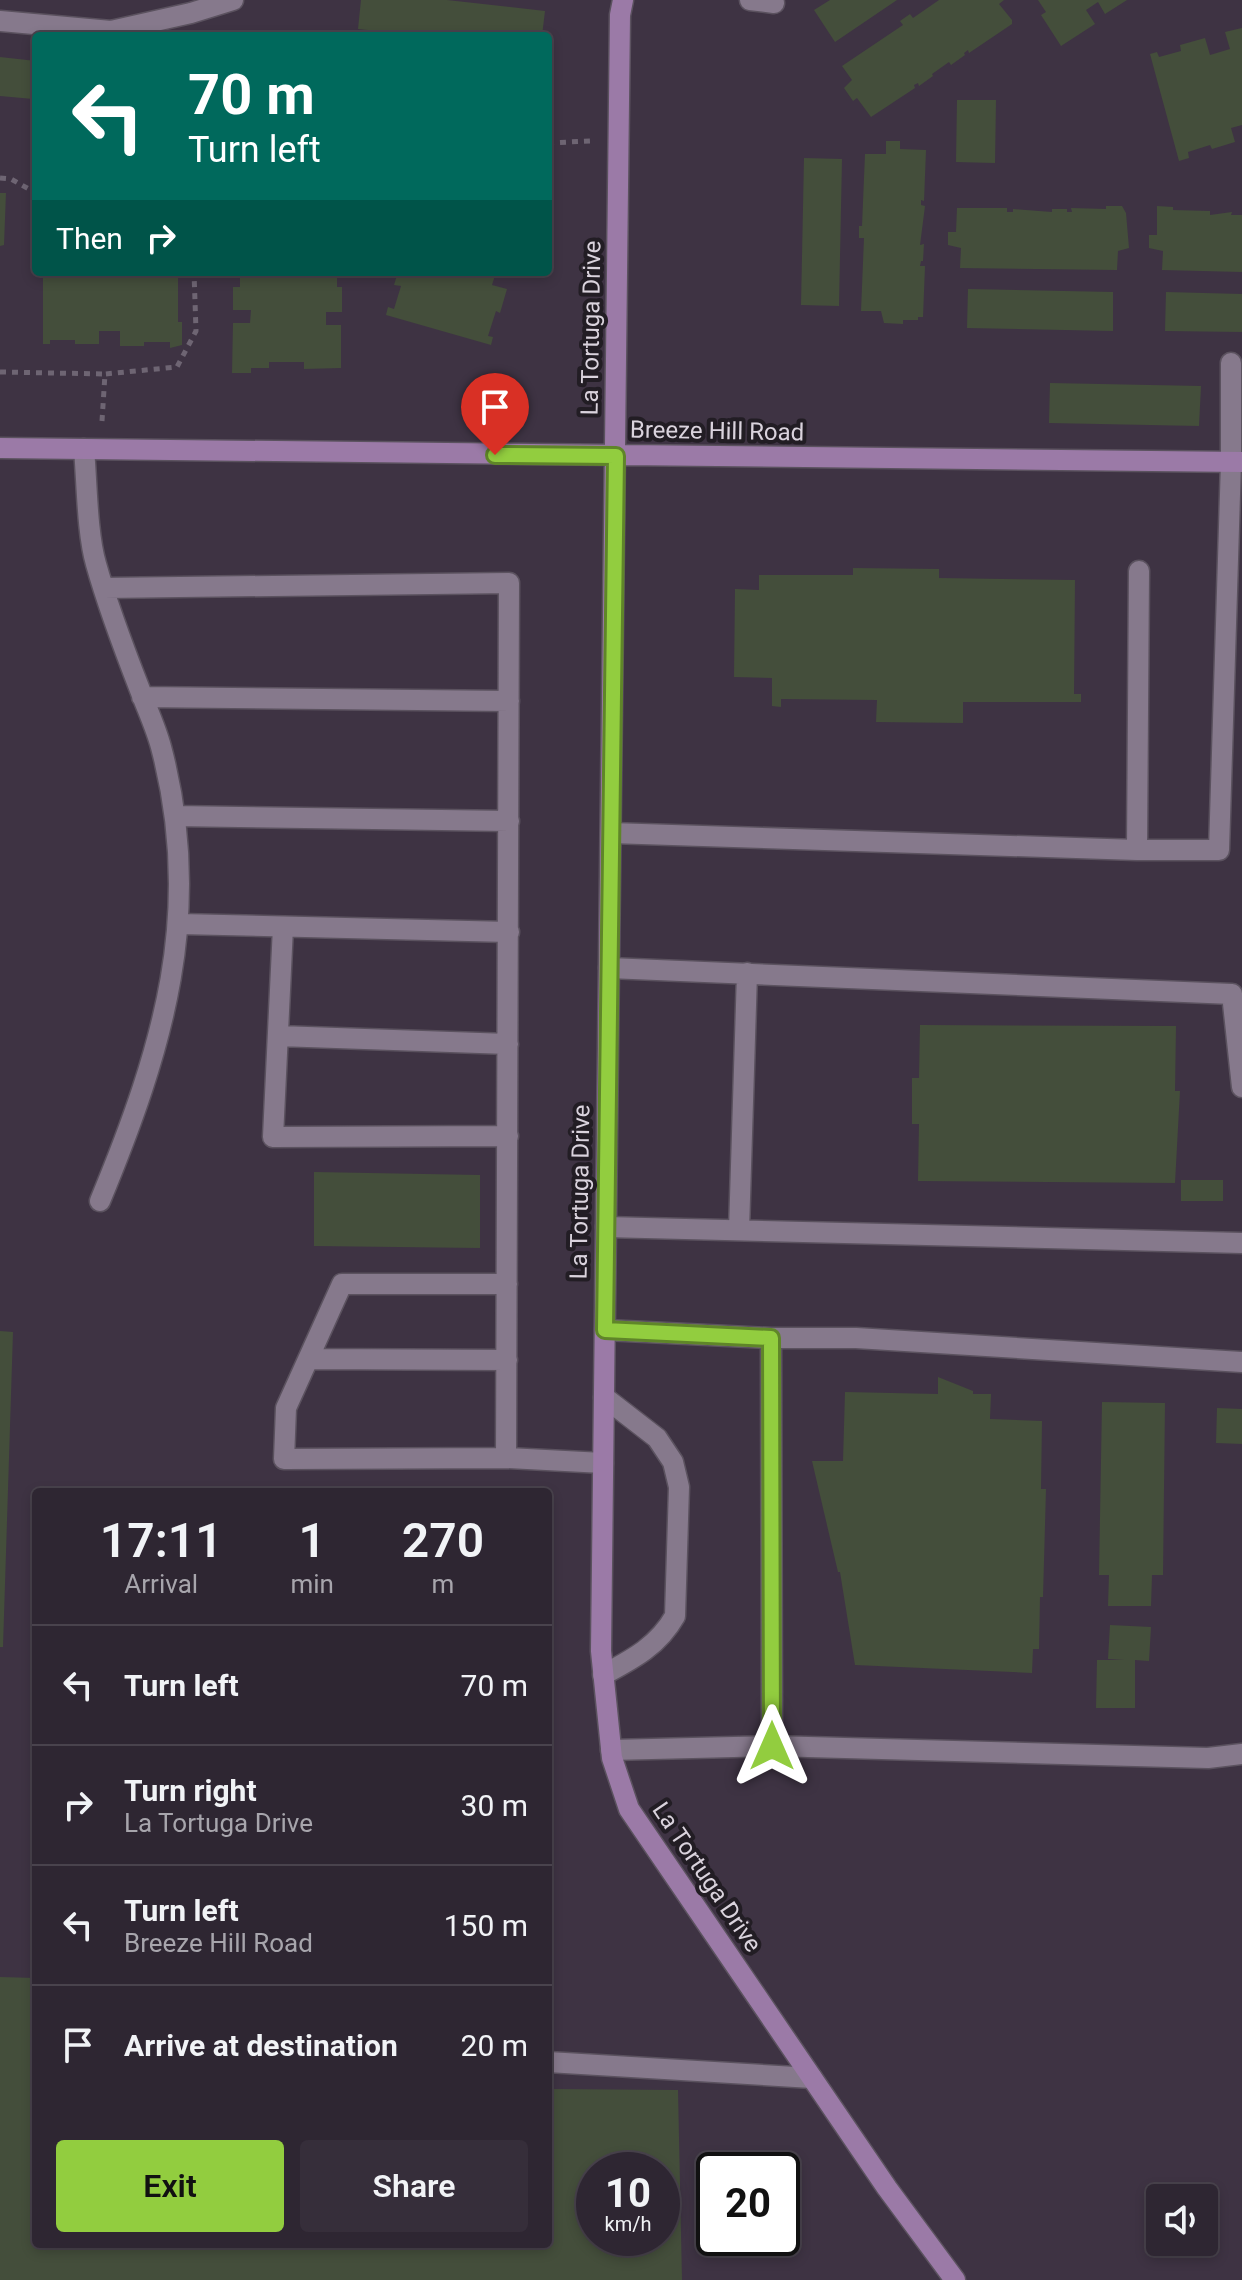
<!DOCTYPE html>
<style>
:root{--surface:#2e2632;--page:#362e3a;--text:#f1f3f6;--muted:#a7a5ac;--line:#49434d;--accent:#92cd3f}
body{margin:0;font-family:Roboto,sans-serif;background:var(--page);color:var(--text);height:100vh;display:flex;flex-direction:column;font-size:30px;white-space:nowrap}
*{box-sizing:border-box;margin:0}
p{font-size:26px;color:var(--muted)}
.icon{flex:none;width:44px;height:44px;fill:none;stroke:currentColor;stroke-width:2;stroke-linecap:round;stroke-linejoin:round}
.map{position:relative;flex:1;overflow:hidden}
.details{position:absolute;left:32px;top:1488px;width:520px;height:760px;display:flex;flex-direction:column;background:var(--surface);border-radius:8px;box-shadow:0 4px 12px #0003,0 0 0 2px var(--line)}
.details>*{flex:none}
.guide{position:absolute;left:32px;top:32px;width:520px;height:244px;border-radius:8px;box-shadow:0 4px 12px #0003,0 0 0 2px var(--line);background:#00695c;color:#fff;overflow:hidden}
.fabs{position:absolute;left:1146px;top:2184px;display:grid;gap:16px}
.fabs a{display:grid;place-items:center;width:72px;height:72px;border-radius:8px;background:var(--surface);box-shadow:0 4px 12px #0003,0 0 0 2px var(--line);font-size:40px}
.speed{position:absolute;left:576px;top:2152px;display:flex;gap:16px;font-size:40px;font-weight:700;text-align:center}
.speed>*{display:grid;place-content:center;width:104px;height:104px;border-radius:50%;background:var(--surface);box-shadow:0 4px 12px #0003,0 0 0 2px var(--line);line-height:1}
.speed small{font-size:20px;font-weight:400}
.speed .limit{border:4px solid #111;border-radius:12px;background:#fff;color:#111}
.pin{position:absolute;display:grid;place-items:center;width:68px;height:68px;color:#fff;margin:-82px -34px;border-radius:50% 50% 50% 0;rotate:-45deg;box-shadow:0 0 8px #0007}
.pin .icon{rotate:45deg}
.me{position:absolute;width:88px;margin:-44px;rotate:0deg;stroke-linejoin:round;filter:drop-shadow(0 0 6px #0008)}
.turn{display:flex;align-items:center;gap:28px;height:168px;padding:0 24px;font-size:36px}
.turn .icon{width:104px;height:104px;stroke-width:2.5}
.turn b{display:block;font-size:56px;line-height:68px}
.then{display:flex;align-items:center;height:76px;padding:0 24px;background:#0003;gap:16px;font-size:30px}
.eta{display:flex;justify-content:space-evenly;align-items:center;height:136px;text-align:center}
.eta b{font-size:48px;font-weight:600;line-height:56px}
.action{display:flex;gap:16px;margin-top:auto;padding:16px 24px}
.action a{flex:1;height:92px;border-radius:8px;background:var(--accent);color:#111;font-size:32px;font-weight:600;line-height:92px;text-align:center}
.action a+a{background:var(--page);color:var(--text)}
ul{padding:0;list-style:none}
li{display:flex;align-items:center;gap:24px;height:120px;padding:0 24px;border-top:2px solid var(--line)}
li div{flex:1}
li b{display:block;font-size:30px}
li em{font-style:normal}
.map>svg:first-child{display:block}
.building{fill:#444e3b;fill-rule:evenodd}
.lines{fill:none;stroke-linecap:round;stroke-linejoin:round}
.lane-casing{stroke:#5b525f;stroke-width:23}
.street-casing{stroke:#5b525f;stroke-width:23}
.secondary-casing{stroke:#5b525f;stroke-width:23}
.path{stroke:#6e6573;stroke-width:5;stroke-dasharray:6 6;stroke-linecap:butt}
.lane{stroke:#86798c;stroke-width:20}
.street{stroke:#86798c;stroke-width:20}
.secondary{stroke:#9b7aa7;stroke-width:20}
.route-casing{stroke:#5f8529;stroke-width:20}
.route{stroke:#92cd3f;stroke-width:14}
.labels{text-anchor:middle;stroke-width:8;stroke-linejoin:round;paint-order:stroke}
.street-label{font-size:24px;fill:#dad3dd;stroke:#221d24}
</style>
<div class="map">
<svg width="1242" height="2280" viewBox="0 0 1242 2280">
<rect width="100%" height="100%" fill="#3e3343"/>
<path class="building" d="M361,0h86l98,11 -3,25h-117l-67,-7z
M830,0h67l-62,42 -21,-32z
M939,0h65l-5,4 13,16v4l-43,29 -1,-3 -4,3 1,2 -14,10 -2,-3 -17,12 1,2 -14,10 -1,-3 -4,2 1,3 -44,29 -14,-19 -4,3 -9,-13 8,-8 -10,-14 61,-41 -3,-4 10,-7 3,4z
M1038,0h89l-22,14 -7,-12 -12,8 9,14 -34,22 -20,-31 5,-3z
M1242,28v97l-11,3 4,14 -23,7 -2,-4 -22,7 1,6 -10,3 -29,-107 7,-2 2,5 22,-6 -1,-6 25,-7 5,17 20,-6 -5,-17z
M0,57l36,4 -3,38 -33,-3z
M957,100h39l-1,63 -39,-1z
M886,141h14v8l26,1 -2,51 -3,-1v5l4,1 -5,39 4,-1 -1,17h-2l-1,5h5l-2,51h-5v3h-15v4l-19,-1 -3,-12h-20l3,-73h-5v-12h3l3,-72h21z
M804,158l38,1 -3,147 -38,-1z
M0,193h6l-2,52 -4,1z
M1106,206h16l4,7 3,35 -11,3 -1,19 -157,-2 1,-20 -13,-3v-13h8l1,-24h50v4h6v-3l39,3v-3h15v3h5l-1,-4 35,1z
M1157,206l16,1v3l37,1v4l22,-3 -1,3h11v57l-80,-2 1,-19 -14,-3v-13h8z
M43,272h139v4l-4,-1v47h4v23l-12,3v-6h-26v4h-24v-15h-21v13h-24v-4h-25v4h-7z
M240,272h97v15h5v25h-16v13h15v43l-37,1v-7h-35v6h-18v5h-19l1,-50h17l1,-13h-18v-23h7z
M398,272h98l-4,13 15,4 -7,24 -4,-2 -8,25 5,1 -2,8 -105,-30 2,-8 6,2 7,-23 -7,-1z
M968,289l145,3v39l-146,-3z
M1166,292l76,2v38l-77,-1z
M1050,383l151,3 -2,40 -150,-3z
M853,568l86,1v9l136,2 -1,114h7v8h-118v21l-87,-1 1,-22 -96,-1v8l-9,-1v-28l-38,-1 1,-88 24,1v-15h94z
M920,1025l256,1 -1,65h5l-5,92 -257,-2 1,-57h-7v-46h7z
M314,1172l166,3v73l-166,-2z
M1181,1180h42v21h-42z
M0,1331l13,1 -10,315h-3z
M938,1377l35,14v3h18l-1,25 52,2 -1,68h5l-3,108h-3l-1,52h-6l-1,24 -177,-8 -15,-93h-2l-26,-111h31l2,-69 93,2z
M1102,1402l63,1 -2,172h-11l-1,31h-43l1,-31h-10z
M1217,1408l25,1v35l-26,-1z
M1110,1625l41,2 -2,34 -14,-1v48h-39l1,-48h27l-16,-1z
M0,1977l36,1v266h512v-155l130,1 4,190h-682zM594,2170h68v68h-68z"/>
<g class="lines">
<defs>
<path id="lane" d="M750,0l24,3
M84,449c3,34 3,84 12,115 12,43 28,85 44,126 7,19 16,38 21,57 44,165 2,302 -61,454
M104,588l405,-5 -3,875 97,5
M142,697l367,4
M175,816l334,5
M611,833l526,17h82l12,-388v-99
M1137,850l2,-279
M180,924l329,8
M283,927l-10,210 235,-1
M609,968l623,26 10,93
M279,1036l229,8
M606,1227l636,16
M739,1230l8,-257
M605,1330l166,8h85l386,24
M771,1338l1,408
M310,1359l197,1
M506,1458l-222,1 2,-51 56,-124h165
M603,1675c30,-16 55,-29 72,-59l4,-129 -6,-25 -16,-24 -53,-41
M611,1750l161,-4 436,12 34,-4
M548,2062l264,16"/>
<path id="street" d="M0,21l111,10 80,-18 42,-13"/>
<path id="secondary" d="M623,0l-3,15 -19,1636 11,107 17,51 258,379 68,92
M0,448l1242,14"/>
</defs>
<use href="#lane" class="lane-casing"/>
<use href="#street" class="street-casing"/>
<use href="#secondary" class="secondary-casing"/>
<path class="path" d="M548,143l42,-2
M0,178l11,1 25,14
M0,372l105,2
M102,421l3,-47 72,-7 19,-36 -2,-59"/>
<use href="#lane" class="lane"/>
<use href="#street" class="street"/>
<use href="#secondary" class="secondary"/>
</g>
<g class="lines">
<defs>
<path id="route" d="M495,455l121,1 -11,874 166,8 1,408"/>
</defs>
<use href="#route" class="route-casing"/>
<use href="#route" class="route"/>
</g>
<g class="labels">
<g class="street-label">
<text transform="translate(591 328) rotate(-89)" y="8">La Tortuga Drive</text>
<text transform="translate(717 431) rotate(1)" y="8">Breeze Hill Road</text>
<text transform="translate(580 1192) rotate(-89)" y="8">La Tortuga Drive</text>
<text transform="translate(707 1877) rotate(56)" y="8">La Tortuga Drive</text>
</g>
</g>
</svg>
<div class="fabs">
<a><svg class="icon" aria-label="sound" viewBox="0 0 24 24"><path d="M4 9h4l5-4v14l-5-4H4zM17 9q2 3 0 6"/></svg></a>
</div>
<div class="speed"><div>10<small>km/h</small></div><div class="limit">20</div></div>
<div class="pin" style="left:495px;top:455px;background:#d93025"><svg class="icon" aria-label="arrive" viewBox="0 0 24 24"><path d="M6 21V4h12l-3 4 3 4H6"/></svg></div>
<svg class="me" style="left:772px;top:1746px" viewBox="-20 -20 40 40"><path d="M0-17L14 15 0 8-14 15z" fill="#92cd3f" stroke="#fff" stroke-width="4"/></svg>
<div class="guide">
<div class="turn"><svg class="icon" aria-label="left" viewBox="0 0 24 24"><path d="M17 20v-9H6M10 6l-5 5 5 5"/></svg><div><b>70 m</b>Turn left</div></div>
<div class="then">Then<svg class="icon" aria-label="right" viewBox="0 0 24 24"><path d="M7 20v-9h11M14 6l5 5-5 5"/></svg></div>
</div>
<section class="details">
<div class="eta">
<div><b>17:11</b><p>Arrival</p></div>
<div><b>1</b><p>min</p></div>
<div><b>270</b><p>m</p></div>
</div>
<ul>
<li><svg class="icon" aria-label="left" viewBox="0 0 24 24"><path d="M17 20v-9H6M10 6l-5 5 5 5"/></svg><div><b>Turn left</b></div><em>70 m</em></li>
<li><svg class="icon" aria-label="right" viewBox="0 0 24 24"><path d="M7 20v-9h11M14 6l5 5-5 5"/></svg><div><b>Turn right</b><p>La Tortuga Drive</p></div><em>30 m</em></li>
<li><svg class="icon" aria-label="left" viewBox="0 0 24 24"><path d="M17 20v-9H6M10 6l-5 5 5 5"/></svg><div><b>Turn left</b><p>Breeze Hill Road</p></div><em>150 m</em></li>
<li><svg class="icon" aria-label="arrive" viewBox="0 0 24 24"><path d="M6 21V4h12l-3 4 3 4H6"/></svg><div><b>Arrive at destination</b></div><em>20 m</em></li>
</ul>
<div class="action"><a>Exit</a><a>Share</a></div>
</section>
</div>
